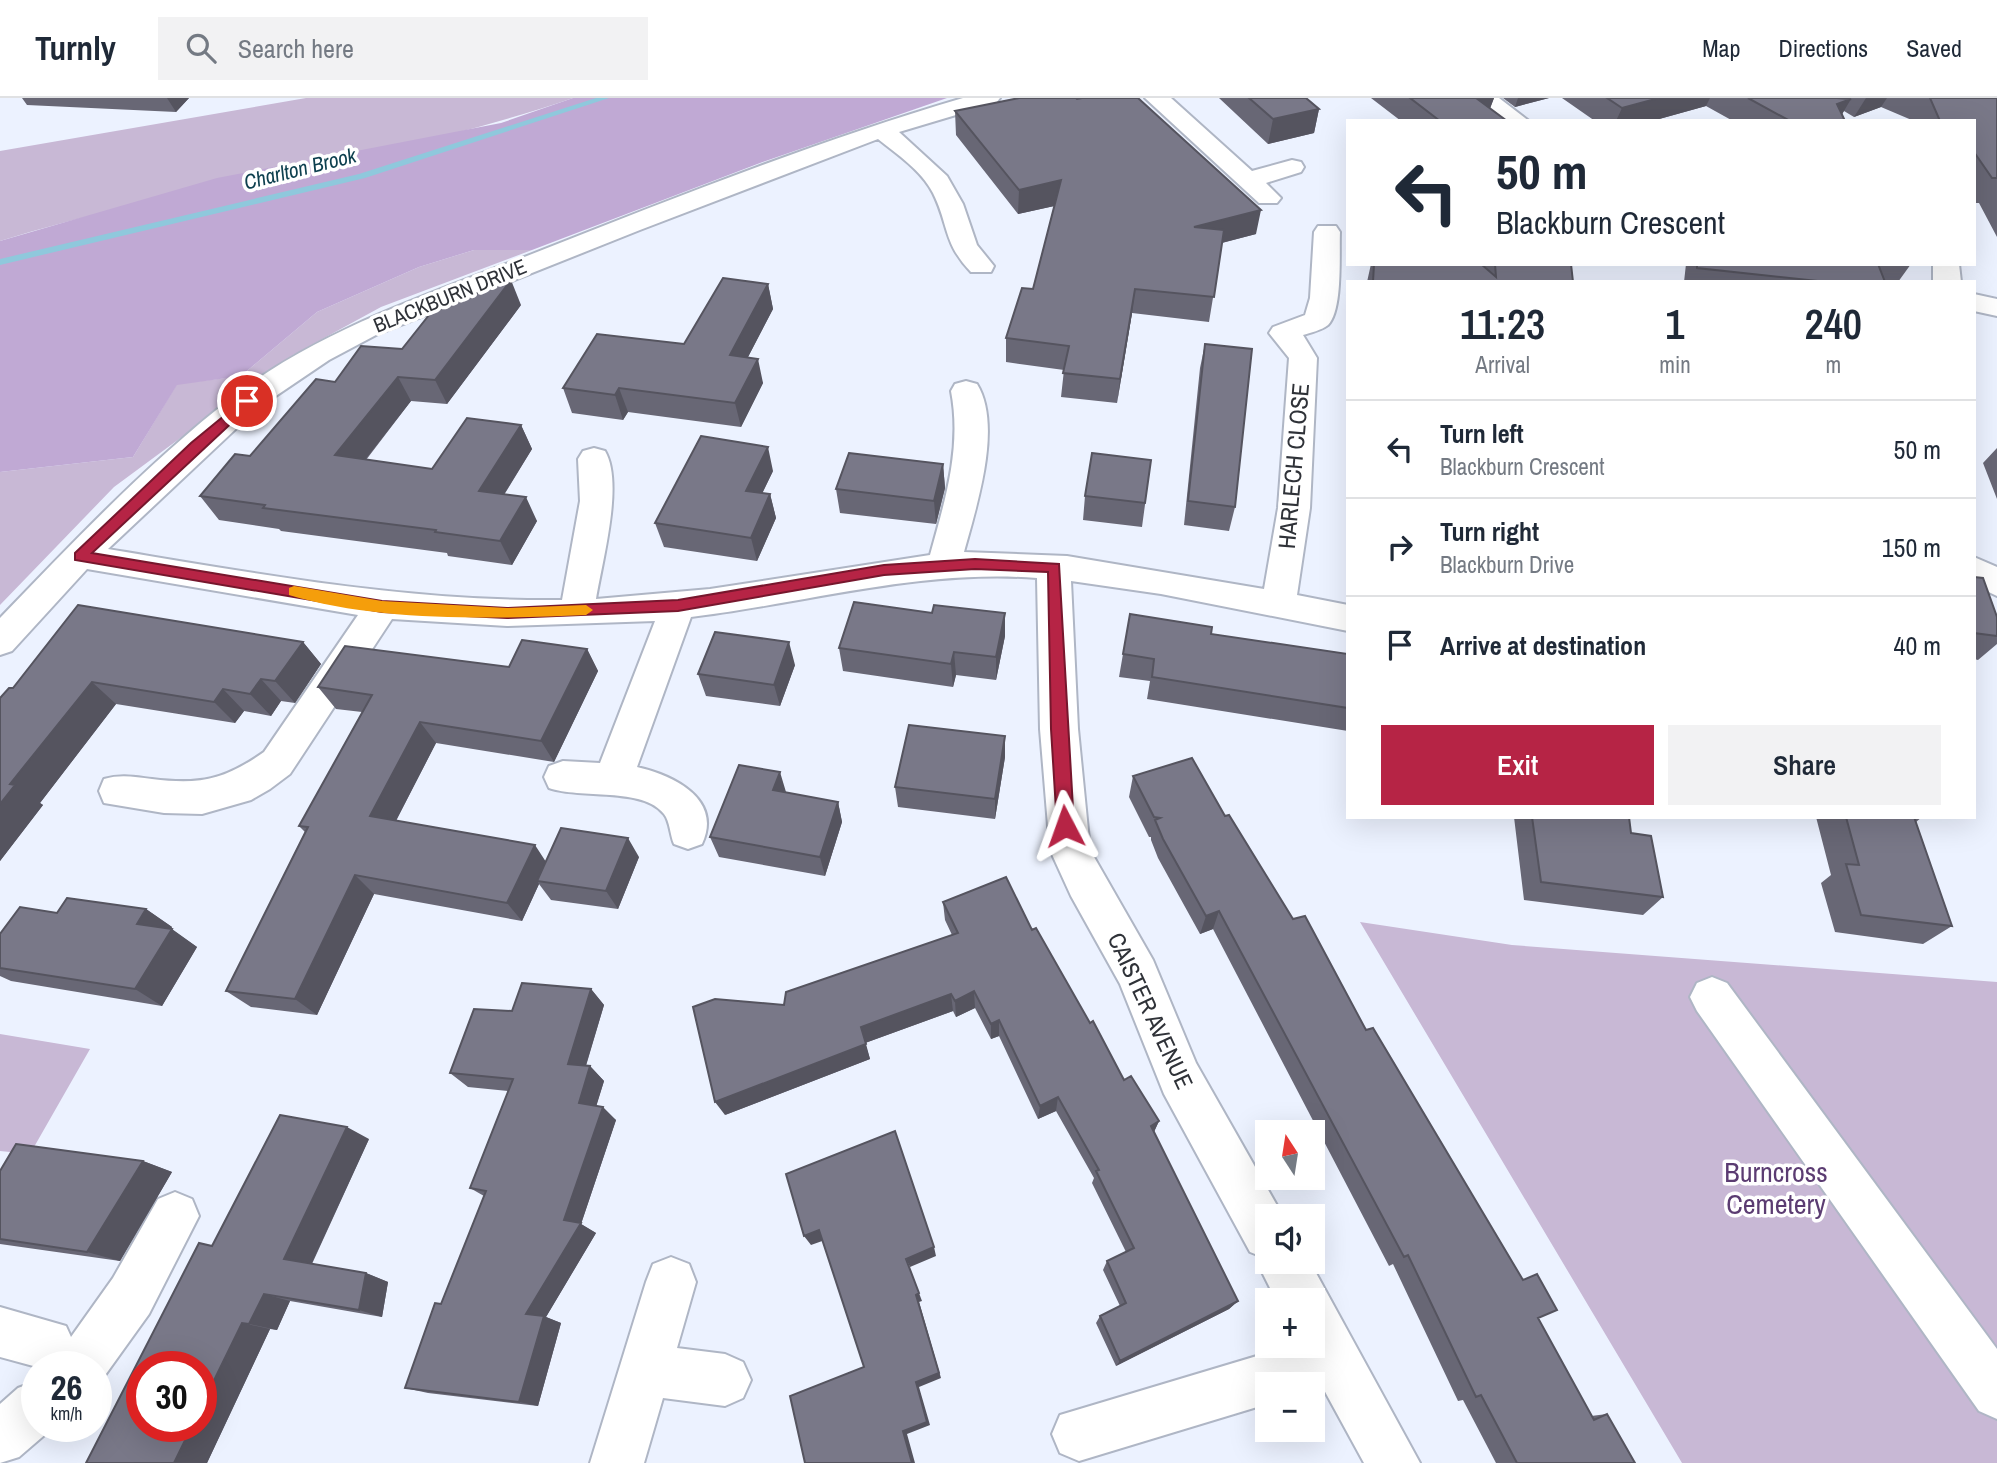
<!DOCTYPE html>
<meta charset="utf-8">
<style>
:root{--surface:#fff;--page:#f2f2f3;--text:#1f2937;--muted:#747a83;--line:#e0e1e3;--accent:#b62445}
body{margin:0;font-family:"Archivo Narrow",sans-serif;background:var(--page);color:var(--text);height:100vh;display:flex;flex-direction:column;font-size:26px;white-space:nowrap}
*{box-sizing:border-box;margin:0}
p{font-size:23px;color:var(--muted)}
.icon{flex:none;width:38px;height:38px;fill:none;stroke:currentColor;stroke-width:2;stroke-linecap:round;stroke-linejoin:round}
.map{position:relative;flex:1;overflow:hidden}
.sheet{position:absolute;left:1346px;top:182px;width:630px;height:539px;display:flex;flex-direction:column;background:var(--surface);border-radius:0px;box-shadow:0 7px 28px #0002}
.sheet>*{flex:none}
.top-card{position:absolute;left:1346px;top:21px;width:630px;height:147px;border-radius:0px;box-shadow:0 7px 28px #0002;background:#fff;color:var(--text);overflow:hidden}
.needle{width:46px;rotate:348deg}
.fabs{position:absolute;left:1255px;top:1022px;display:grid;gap:14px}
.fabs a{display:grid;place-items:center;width:70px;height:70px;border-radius:0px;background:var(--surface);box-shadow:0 7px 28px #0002;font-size:35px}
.speed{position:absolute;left:21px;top:1253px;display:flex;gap:14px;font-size:35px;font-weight:700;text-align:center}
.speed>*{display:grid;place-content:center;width:91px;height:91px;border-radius:50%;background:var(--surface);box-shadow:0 7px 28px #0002;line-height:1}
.speed small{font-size:18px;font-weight:400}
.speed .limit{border:10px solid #d22;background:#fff;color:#111}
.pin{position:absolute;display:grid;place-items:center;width:60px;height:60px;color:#fff;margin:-30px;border:4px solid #fff;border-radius:50%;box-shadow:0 2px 7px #0007}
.me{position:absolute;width:77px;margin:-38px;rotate:356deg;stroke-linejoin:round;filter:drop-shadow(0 0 5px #0008)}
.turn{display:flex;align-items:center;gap:24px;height:147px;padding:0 35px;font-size:32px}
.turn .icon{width:91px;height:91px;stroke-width:2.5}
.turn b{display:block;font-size:49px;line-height:60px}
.eta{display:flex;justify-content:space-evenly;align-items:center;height:119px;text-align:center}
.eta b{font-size:42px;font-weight:600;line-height:49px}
.cta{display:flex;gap:14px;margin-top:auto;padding:14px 35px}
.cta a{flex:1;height:80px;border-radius:0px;background:var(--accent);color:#fff;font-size:28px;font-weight:600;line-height:80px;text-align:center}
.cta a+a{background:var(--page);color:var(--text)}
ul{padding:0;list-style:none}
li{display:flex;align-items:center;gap:21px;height:98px;padding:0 35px;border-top:2px solid var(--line)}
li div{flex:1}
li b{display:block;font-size:26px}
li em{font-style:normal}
header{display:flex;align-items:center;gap:42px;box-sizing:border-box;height:98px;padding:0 35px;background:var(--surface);border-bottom:2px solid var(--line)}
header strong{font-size:33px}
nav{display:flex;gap:38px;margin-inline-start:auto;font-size:24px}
.search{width:490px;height:63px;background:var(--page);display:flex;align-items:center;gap:18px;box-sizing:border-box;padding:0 24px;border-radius:0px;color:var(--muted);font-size:26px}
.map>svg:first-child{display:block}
.green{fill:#c8b8d5}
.forest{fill:#c0a9d4}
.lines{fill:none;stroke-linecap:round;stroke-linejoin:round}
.stream{fill:#8fc8dc;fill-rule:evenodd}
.minor-casing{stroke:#afb6c5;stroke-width:4}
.minor{fill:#fff;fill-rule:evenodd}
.wall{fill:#686775}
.shaded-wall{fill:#55545f}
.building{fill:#797888;stroke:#55545f;stroke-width:2}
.route{fill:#b62445;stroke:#76172d;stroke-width:2}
.slow{fill:#f59e0b}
.labels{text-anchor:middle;stroke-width:7;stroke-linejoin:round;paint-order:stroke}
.far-water-label{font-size:21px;font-style:italic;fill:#0e404f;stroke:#fff}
.far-street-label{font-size:21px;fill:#2f3238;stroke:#fff}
.street-label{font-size:24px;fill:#2f3238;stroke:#fff}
.near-park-label{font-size:28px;fill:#5b3c72;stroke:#fff}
</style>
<header>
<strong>Turnly</strong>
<div class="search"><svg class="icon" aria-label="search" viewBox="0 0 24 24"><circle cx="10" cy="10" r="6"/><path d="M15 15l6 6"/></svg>Search here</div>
<nav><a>Map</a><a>Directions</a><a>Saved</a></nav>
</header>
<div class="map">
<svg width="1997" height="1365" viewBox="0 0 1997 1365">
<rect width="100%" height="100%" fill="#ecf2ff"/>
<path class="green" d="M306,0h267c-186,64 -385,85 -573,143v-90z
M474,152h58l-151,57 -88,48 -179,132 -114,118v-133l133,-15 44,-73 64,-8 76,-64 102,-45z
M1360,824l152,23 485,37v481h-315z
M0,936l90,15 -60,105 -30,-3z"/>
<path class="forest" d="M573,0h374l-187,65 -228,87h-58l-55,17 -102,45 -76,64 -64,9 -44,72 -133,15v-231l217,-63 284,-55z"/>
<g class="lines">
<path class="stream" d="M596,0h13l-244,80 -365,87v-6l359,-85z"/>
<defs>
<path id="minor" d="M963,0h37l-4,5 -97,29 48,44 16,28 14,41 17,21 -3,6h-20c-28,-29 -22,-47 -38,-79 -12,-23 -35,-38 -55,-54l-238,91 -264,105 -47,25 -71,48 -150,141c151,25 300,53 454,51l18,-99 -2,-42 5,-8 11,-3 11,3c19,32 -3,111 -9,148l114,-10 220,-34c15,-55 32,-107 21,-164l4,-7 11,-3 11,3c26,42 -1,124 -13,168l103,4 197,33 14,-81 11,-150 -20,-25 4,-6 32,-12 5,-17 4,-66 4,-6h18l4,6c-1,21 3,78 -12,93 -6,5 -18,8 -25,10l14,23 -7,150 -13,87 51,10v26l-187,-37 -90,-13 7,148 12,121 63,110 43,103 87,153h-16v46h43l110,201h-56l-41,-75 -11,3v-7h-45v20l-188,57 -19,-8 -8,-19 8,-19 230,-69h22v-46h-36l-19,-38 3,-6 -10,-4 -86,-158 -44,-110 -49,-88 -21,-46 -10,-121 -3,-151c-118,-9 -230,25 -346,39l-54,150c36,8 86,32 65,77l-14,5 -14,-5c-4,-9 -4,-23 -10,-30 -20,-27 -85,-15 -115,-26l-5,-11 5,-11 14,-5 37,2 55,-142 -148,5 -115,-7 -102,155 -20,15 -19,11 -49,14 -38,-1 -60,-10 -5,-12 5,-12c17,-5 31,-2 48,0 48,6 72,1 112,-27l94,-137 -271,-46 -75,82 -12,4v-37c74,-77 150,-157 235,-223 88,-67 195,-101 297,-141 142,-56 285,-113 431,-156z
M1145,0h26l81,73 40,-11 9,2 3,5 -3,5 -35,11 15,15 -4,5h-18z
M1472,0h27l30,23h-28z
M1933,166h26l2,18h-28z
M1974,196l23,5v17l-23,-5z
M1974,459l23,10v29l-23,-11z
M1712,879l15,6 270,366v70l-18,-8 -282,-400 -7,-14 7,-14z
M175,1094l17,7 7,17 -50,98 -51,71 -2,-18h-59l-37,-10v-50l66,19 5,11 42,-59 45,-79z
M671,1159l18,7 7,18 -19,66 48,6 18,8 8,18 -8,18 -18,8 -62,-8 -19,65h-54l56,-181 7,-18z
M37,1283v45h18l-36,31 -19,6v-59l18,-16z"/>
</defs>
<use href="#minor" class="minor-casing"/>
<use href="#minor" class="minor"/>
</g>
<path class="wall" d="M22,0h167l-13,14 -149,-7z
M1219,0h87l13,11 -5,24 -46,11z
M1371,0h123l-4,10 17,13h-106z
M1503,0h46l-34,9z
M1562,0h435v139l-18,-34h-5v-82h-60l-33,-14 -27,10 -10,-6 -2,3 3,7h-112l-27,-15 -54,15h-57z
M955,13l301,123 -34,9 -13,79 -77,-9 -15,90 -56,-6 3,-27 -58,-8v-24l27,-49 21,-83 -36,8 -62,-79z
M1371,166h110l3,3v-3h87l2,18h-206z
M1686,166h225l-13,18h-214z
M768,186l5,25 -25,48 15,26 -22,44 -113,-15 -5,8 -51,-7 -9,-25 121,-44z
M521,207l-74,99 -36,-3 -45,59 66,9 89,-44 11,24 -28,46 33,26 -25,44 -64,-9 -1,-3 -166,-22 -2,-2 -60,-9 -19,-24 50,-40 85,-74 67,-33z
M1205,246l30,163 -6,24 -45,-6 16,-157z
M1997,350v51l-14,-36z
M1151,362l-9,67 -59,-7 2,-24z
M943,366l2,24 -9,36 -96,-11 -4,-24z
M773,373l-11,22 8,1 6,24 -19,43 -93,-14 -9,-24z
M1974,479l23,40v27l-19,16 -4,-1z
M932,515h73v23l-9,44 -40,-5 -3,12 -110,-16 -4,-23z
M1211,536l137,20v77l-201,-32 3,-18 -31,-4 4,-23z
M303,544l18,22 -26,39 -14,-2 -10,15 -27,-5 -9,12 -119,-19 -76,99 3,2 -43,56v-163l13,-10z
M587,551l11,22 -44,91 -118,-19 -40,78 150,40 93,-4 -21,52 -67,-9 -12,-16 -17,37 -148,-27 -57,121 -66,-8 -25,-16 79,-159 -6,-6 63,-114 -26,-3 -18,-22 191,-20z
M795,567l-15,41 -74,-10 -8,-22z
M1005,659l-10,62 -97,-12 -3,-20z
M1133,678l92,40 141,214 172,288 53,98 16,-2 28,49h-139l-33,-63 -5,1 -65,-137 -4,2 -176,-337 -13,5 -42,-76 -7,-18v-3h-2l-20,-40z
M786,695l52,9 4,20 -17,54 -106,-19 -9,-20z
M1514,719h115l2,16 32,64 -20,18 -119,-15z
M1816,719h106l-6,5 36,104 -29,18 -88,-12 -14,-49 10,-8z
M943,804l89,28 92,150 35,41 -5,11 84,169 -9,8 -113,57 -20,-43 4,-7 20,-10 -17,-36 4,-9 19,-9 -34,-69 2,-5 -38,-67 -18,8 -39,-83 -8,3 -16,-31 -19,9 -3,-6 -88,32 5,16 -145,56 227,-180 -7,-15z
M146,811l26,18 -1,2 26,18 -35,59 -151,-25 -11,-5v-42l57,-21z
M591,891l13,16 -18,61h4l14,15 -8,25 20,14 -35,104 15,9 -50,84 15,6 -23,83 -110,-13 -23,-5 36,-84 43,-108 -14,-8 38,-97 -40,-4 -18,-14 62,-62z
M369,1041l-57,125 54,9 22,9 -6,35 -92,-16 -13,29 -7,-1 -63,134 5,-217z
M143,1063l29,11 -52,89 -120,-17v-73z"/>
<path class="shaded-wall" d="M167,0h22l-13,14z
M1473,0h21l-6,16z
M1518,0h31l-34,9z
M1659,0h51l-4,8 -54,15h-36l6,-13z
M1866,0h21l-6,9 -27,10z
M1851,1l-13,22 -1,-17z
M1319,11l-5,24 -46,11 5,-25z
M1061,82l-2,25 -41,9 1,-24z
M1261,112l-5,24 -66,17 4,-24z
M511,182l10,25 -74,99 -12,-24z
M768,186l5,25 -37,71 -6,-25z
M1135,191l-3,24 -15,90 3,-24z
M758,261l5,24 -22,44 -6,-24z
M398,279l13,24 -61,78 -15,-24z
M619,290l9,24 -5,8 -8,-25z
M521,327l11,24 -41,66 -12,-24z
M768,349l5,24 -21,44 -6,-24z
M943,366l2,24 -9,36 -2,-23z
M770,396l6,24 -19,43 -6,-23z
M526,399l11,24 -25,44 -12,-24z
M1005,515v23l-9,44v-23z
M303,544l18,22 -26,39 -20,-22z
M789,544l6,23 -15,41 -6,-21z
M587,551l11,22 -44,91 -13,-21z
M954,554l2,23 -3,12 -2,-23z
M261,581l20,22 -10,15 -21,-22z
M92,584l24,22 -76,99 3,2 -43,56v-57l10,-20z
M223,591l21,22 -9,12 -21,-21z
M420,624l16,21 -48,93 -18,-20z
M1005,638v21l-10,62v-20z
M780,674l6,20 -13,-2z
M838,704l4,20 -17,54 -5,-19z
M628,740l11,19 -21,52 -12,-18z
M535,747l13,20 -11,16 2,3 -17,37 -15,-18z
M355,777l19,19 -57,121 -22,-16z
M146,811l26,18 -9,14 -26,-17z
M1219,813l-6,18 -13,5 6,-18z
M172,831l25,18 -35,59 -27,-17z
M591,891l13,16 -22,73 -14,-14z
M974,893l1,17 -19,9 -1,-16z
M951,896l2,17 -88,32 -4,-16z
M999,922v16l-8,3v-15z
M866,946l4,15 -145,56 -10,-13z
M590,968l14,15 -11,36 -14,-14z
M1058,999l-2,14 -18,8 2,-13z
M603,1009l13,13 -35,104 15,9 -50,84 15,6 -23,83 -19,-4 7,-88 38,-94z
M1159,1023l-6,13 -2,-8z
M347,1029l22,12 -59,128 -26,-8z
M143,1063l29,11 -52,89 -33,-9z
M819,1132l6,10 -14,5 -7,-9z
M934,1149l2,9 -26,11 -4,-8z
M366,1175l22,9 -6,35 -23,-7z
M919,1195l3,8 -3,1 22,76 -22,9 11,38 -23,9 8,29h-3l-9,-32 13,-136z
M264,1196l26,7 -13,29 -28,-6z
M1238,1203l-9,8 -113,57 4,-5z
M242,1225l28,6 -63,134h-33l18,-37h9v-19z"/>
<path class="building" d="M1019,0h57l1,1 5,-1h56l123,112 -67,17 30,3 -10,67 -79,-8 -15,90 -57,-6 6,-27 -63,-8 16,-50 11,1 28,-109 -42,10 -64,-79z
M1249,0h57l13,11 -46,10z
M1410,0h66l31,23h-67z
M1607,0h52l-37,10z
M1748,0h89l14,1 -14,5 8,17h-55z
M1930,0h67v80h-5l-18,-26v-31h-34z
M1374,166h107l15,13 -1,-13h76l2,18h-200z
M1697,166h181l7,18h-58l-130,-14z
M723,180l45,6 -38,71 28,4 -23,44 -116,-15 -4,7 -52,-7 34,-54 87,10z
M511,182l-76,100 -37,-3 -63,78 97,14 35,-51 54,7 -42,66 47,6 -26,44 -65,-9 1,-2 -173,-22 2,-3 -65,-9 35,-42 15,2 66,-77 19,3 26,-36 41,3 31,-39z
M1205,246l47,5 -17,158 -47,-6z
M701,338l67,11 -22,44 24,3 -19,44 -96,-15z
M849,355l94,11 -9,37 -98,-12z
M1092,355l59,7 -6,43 -60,-7z
M1974,479l9,1 14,39v19l-23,-3z
M854,504l78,11 2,-8 71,8 -9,44 -42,-5 -3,12 -112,-16z
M78,507l225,37 -28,39 -14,-2 -11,15 -27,-5 -9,13 -122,-20 -82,102 5,1 -15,19v-106l9,-10h4z
M1130,516l82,13 -1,7 137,20v54l-196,-31 2,-18 -31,-5z
M715,534l74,10 -15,43 -76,-11z
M522,542l65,9 -46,92 -121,-19 -50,94 165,29 -28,58 -152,-28 -60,124 -69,-8 82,-164 -9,-1 73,-131 -54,-8 27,-41 164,21z
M909,627l96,11 -10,63 -100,-12z
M1192,660l33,58 4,-1 64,104 12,-3 61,114 7,-2 150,252 14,-6 20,36 -19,8 56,102 13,-6 28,49h-118l-36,-68 -5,2 -68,-142 -4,2 -185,-346 -13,5 -43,-77 -8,-19 5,-2 -6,-1 -21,-41z
M739,667l41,7 -7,18 65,12 -18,55 -110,-20z
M1532,719h97l2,16 20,3 12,61 -122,-15z
M1846,719h68l38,109 -91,-11 -15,-51 13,1z
M561,730l67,10 -22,53 -69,-10z
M1006,779l26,53 4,-2 54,95 3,-2 31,59 7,-4 28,45 -8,5 87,175 -118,60 -20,-45 26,-13 -19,-42 27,-13 -38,-77 3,-1 -41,-73 -18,9 -41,-86 -8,4 -17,-33 -19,10 -4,-7 -90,33 5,17 -151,58 -22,-95 22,-8 69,6 2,-13 172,-59 -15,-31z
M67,800l79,11 -9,15 35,5 -37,60 -135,-21v-34l20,-27 37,6z
M522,885l69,6 -23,75 22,2 -11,37 24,4 -39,113 17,3 -55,91 18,2 -25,86 -114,-14 30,-85 6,1 45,-113 -16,-3 43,-109 -63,-6 24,-64 38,2z
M280,1017l67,12 -63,132 82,14 -7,37 -95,-16 -15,30 -7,-1 -41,84v-40h-59v59h50l-18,37h-88l113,-220 13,3z
M895,1033l39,116 -28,12 13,34 -3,2 23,78 -23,9 11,40 -24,9 9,32h-107l-15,-67 74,-29 -45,-137 -15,6 -18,-62z
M16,1046l127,17 -56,91 -87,-13v-68z"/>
<path class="route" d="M247,299l6,4 -1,3 -160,149 290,48 125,7 171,-8 206,-35 91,-6 84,5 15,262 -3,5h-11l-3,-5 -6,-97 -3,-157 -73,-3 -91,6 -206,36 -171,7 -125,-6 -307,-52v-7l116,-110z"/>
<path class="slow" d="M294,488l88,15 125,7 79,-3 7,5 -7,5c-92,4 -208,7 -297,-20v-7z"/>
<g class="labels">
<g class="far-water-label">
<text transform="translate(300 71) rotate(-14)" y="7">Charlton Brook</text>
</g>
<g class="far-street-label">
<text transform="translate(450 198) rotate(-22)" y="7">BLACKBURN DRIVE</text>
</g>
<g class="street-label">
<text transform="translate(1294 368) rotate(-85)" y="8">HARLECH CLOSE</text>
<text transform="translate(1150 913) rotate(65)" y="8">CAISTER AVENUE</text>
</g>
<g class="near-park-label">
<text x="1776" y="1084">Burncross<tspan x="1776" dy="32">Cemetery</tspan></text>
</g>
</g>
</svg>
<div class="fabs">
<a><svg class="needle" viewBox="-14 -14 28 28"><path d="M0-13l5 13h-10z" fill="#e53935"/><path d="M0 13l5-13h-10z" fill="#747a83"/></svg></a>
<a><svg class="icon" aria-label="sound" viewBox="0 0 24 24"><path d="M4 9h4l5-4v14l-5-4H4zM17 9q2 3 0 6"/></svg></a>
<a>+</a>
<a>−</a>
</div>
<div class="speed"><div>26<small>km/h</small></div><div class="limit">30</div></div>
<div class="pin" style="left:247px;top:303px;background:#d93025"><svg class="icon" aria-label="arrive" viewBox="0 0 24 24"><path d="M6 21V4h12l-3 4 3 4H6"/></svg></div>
<svg class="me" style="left:1065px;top:728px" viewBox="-20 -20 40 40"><path d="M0-17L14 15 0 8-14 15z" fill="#b62445" stroke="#fff" stroke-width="4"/></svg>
<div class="top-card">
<div class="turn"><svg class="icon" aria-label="left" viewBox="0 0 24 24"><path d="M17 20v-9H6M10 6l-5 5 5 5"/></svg><div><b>50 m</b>Blackburn Crescent</div></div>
</div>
<section class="sheet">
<div class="eta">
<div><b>11:23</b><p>Arrival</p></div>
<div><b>1</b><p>min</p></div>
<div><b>240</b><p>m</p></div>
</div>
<ul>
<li><svg class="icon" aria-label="left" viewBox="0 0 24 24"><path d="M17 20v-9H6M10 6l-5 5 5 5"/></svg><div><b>Turn left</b><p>Blackburn Crescent</p></div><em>50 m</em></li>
<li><svg class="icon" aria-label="right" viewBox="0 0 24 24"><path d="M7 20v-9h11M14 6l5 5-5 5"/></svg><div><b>Turn right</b><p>Blackburn Drive</p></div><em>150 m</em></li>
<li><svg class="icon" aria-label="arrive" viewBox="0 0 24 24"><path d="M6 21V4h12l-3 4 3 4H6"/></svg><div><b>Arrive at destination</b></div><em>40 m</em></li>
</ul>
<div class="cta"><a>Exit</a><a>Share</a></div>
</section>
</div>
